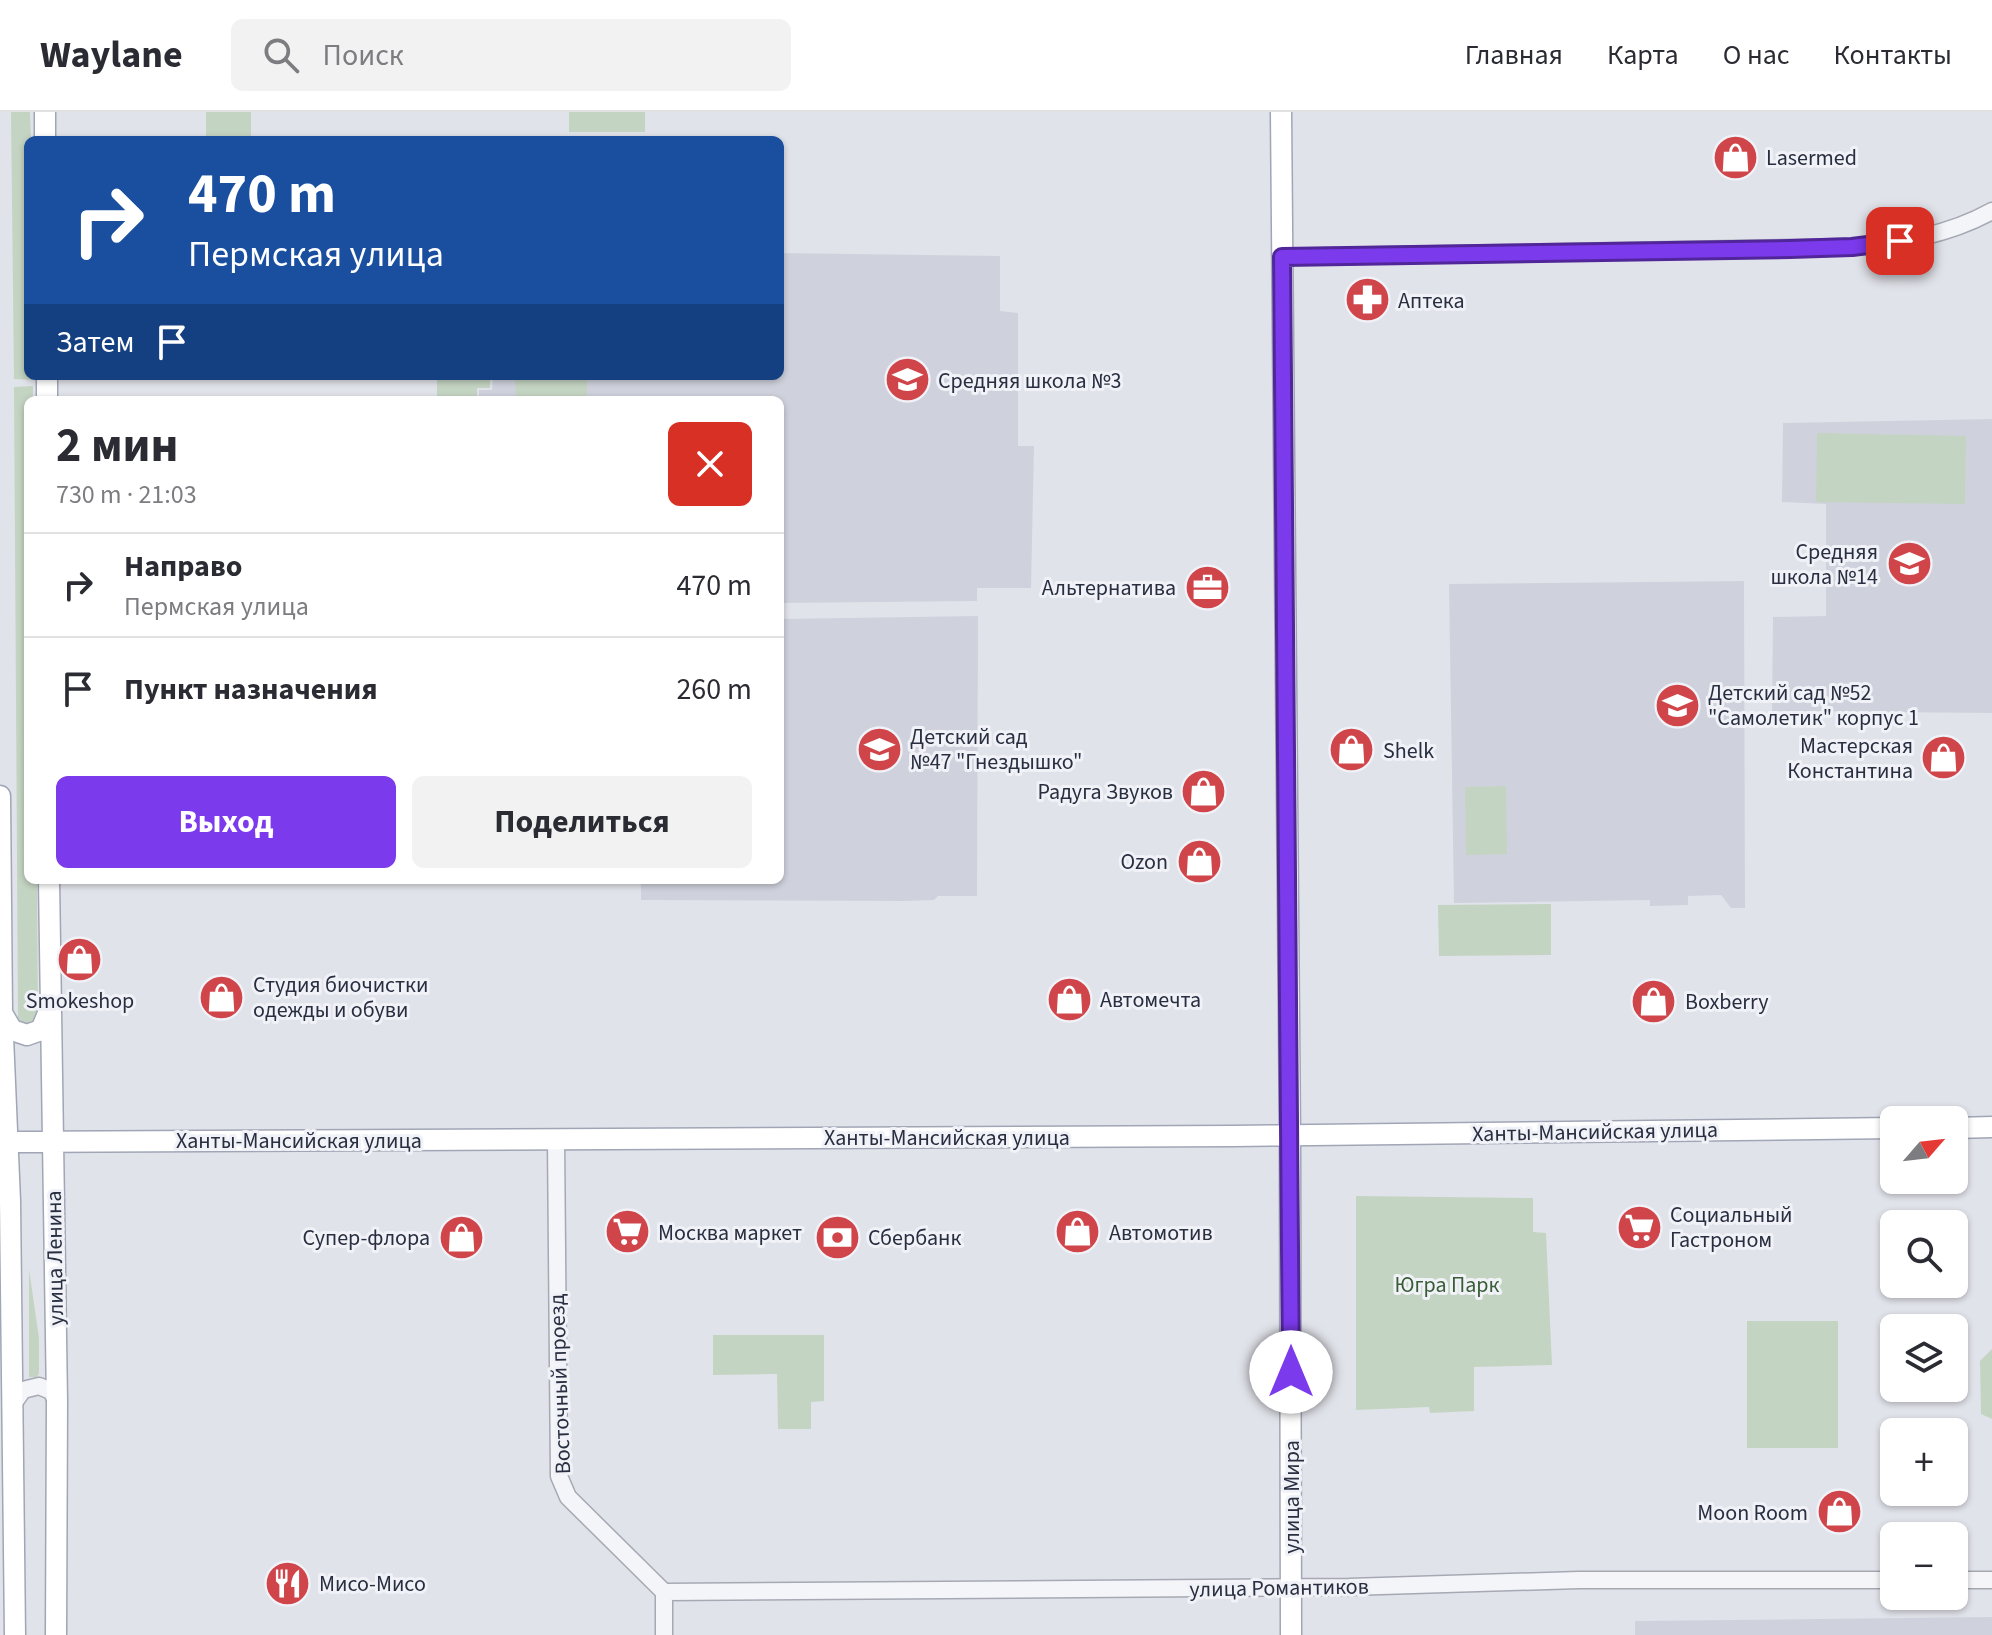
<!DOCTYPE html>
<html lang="ru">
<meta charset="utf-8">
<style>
:root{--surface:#fff;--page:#f2f2f3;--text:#2b2b33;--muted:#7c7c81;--line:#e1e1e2;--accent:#7c3aed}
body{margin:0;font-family:"Source Sans 3",sans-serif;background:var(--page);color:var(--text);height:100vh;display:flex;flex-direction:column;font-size:30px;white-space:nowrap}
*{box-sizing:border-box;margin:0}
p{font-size:26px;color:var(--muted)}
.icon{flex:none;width:44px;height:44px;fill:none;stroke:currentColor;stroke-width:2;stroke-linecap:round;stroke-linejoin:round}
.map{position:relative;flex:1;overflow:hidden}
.details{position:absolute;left:24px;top:284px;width:760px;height:488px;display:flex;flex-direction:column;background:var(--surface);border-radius:12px;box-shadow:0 2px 6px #0004}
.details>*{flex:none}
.banner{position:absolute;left:24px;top:24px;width:760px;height:244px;border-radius:12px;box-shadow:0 2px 6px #0004;background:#1a4fa0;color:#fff;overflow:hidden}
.needle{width:52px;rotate:62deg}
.controls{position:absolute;left:1880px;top:994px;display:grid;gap:16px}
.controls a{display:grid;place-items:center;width:88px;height:88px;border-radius:12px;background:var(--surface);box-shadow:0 2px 6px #0004;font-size:40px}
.pin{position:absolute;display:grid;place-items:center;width:68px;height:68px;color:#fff;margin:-34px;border-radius:16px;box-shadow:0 4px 12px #0006}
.me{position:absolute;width:88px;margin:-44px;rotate:0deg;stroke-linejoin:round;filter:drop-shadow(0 0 6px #0008)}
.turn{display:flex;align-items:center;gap:28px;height:168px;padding:0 32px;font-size:36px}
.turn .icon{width:104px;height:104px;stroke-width:2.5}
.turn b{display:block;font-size:56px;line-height:68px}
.then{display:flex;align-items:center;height:76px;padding:0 32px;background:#0003;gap:16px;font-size:30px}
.round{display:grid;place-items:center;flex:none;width:84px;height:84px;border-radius:12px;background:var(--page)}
.summary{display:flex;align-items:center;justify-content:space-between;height:136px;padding:0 32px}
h1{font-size:48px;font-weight:700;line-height:60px}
.action{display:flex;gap:16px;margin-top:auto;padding:16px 32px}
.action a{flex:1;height:92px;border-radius:12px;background:var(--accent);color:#fff;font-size:32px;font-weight:700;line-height:92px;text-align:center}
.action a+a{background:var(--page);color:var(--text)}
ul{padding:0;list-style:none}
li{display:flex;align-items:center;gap:24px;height:104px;padding:0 32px;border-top:2px solid var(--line)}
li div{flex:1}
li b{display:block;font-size:30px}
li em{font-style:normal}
header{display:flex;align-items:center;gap:48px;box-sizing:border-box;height:112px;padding:0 40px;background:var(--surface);border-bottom:2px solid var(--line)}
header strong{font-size:38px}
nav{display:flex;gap:44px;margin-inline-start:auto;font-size:28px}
.search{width:560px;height:72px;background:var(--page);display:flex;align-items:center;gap:20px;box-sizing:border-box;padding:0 28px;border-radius:12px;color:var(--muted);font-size:30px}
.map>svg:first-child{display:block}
.built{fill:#cfd2dc}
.green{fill:#c4d4c2}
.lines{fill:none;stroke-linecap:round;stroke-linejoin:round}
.minor-casing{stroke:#a6a9b4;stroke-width:19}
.major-casing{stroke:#a0a6b5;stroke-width:23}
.minor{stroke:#f4f5f8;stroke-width:16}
.major{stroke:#fff;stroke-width:20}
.route-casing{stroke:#51269a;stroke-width:20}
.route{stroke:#7c3aed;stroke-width:14}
.labels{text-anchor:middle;stroke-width:6;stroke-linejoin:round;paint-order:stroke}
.poi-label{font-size:22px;fill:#292f41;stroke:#f0f2f7;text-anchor:start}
.street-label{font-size:22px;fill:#292f41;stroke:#f0f2f7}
.park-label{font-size:22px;fill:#395d36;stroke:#f0f2f7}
</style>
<header>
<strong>Waylane</strong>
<div class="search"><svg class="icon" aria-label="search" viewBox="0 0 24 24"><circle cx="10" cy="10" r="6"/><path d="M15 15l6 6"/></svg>Поиск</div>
<nav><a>Главная</a><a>Карта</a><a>О нас</a><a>Контакты</a></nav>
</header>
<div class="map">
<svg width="1992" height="1523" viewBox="0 0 1992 1523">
<rect width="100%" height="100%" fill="#e1e3ea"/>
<path class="built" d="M780,141l220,3v55l18,2v133h16l-3,142h-54v13l-197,2v-203h-301v-10h13l1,-14h287z
M1992,307v294l-220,-2 1,-94 53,-1v-112l-44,-2 1,-79z
M1744,469l1,327h-14l-10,-13 -33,1v9l-38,1v-6l-196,3 -5,-319z
M978,504l-1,280h-39l-4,4 -29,1 -264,-1v-20h139v-261z
M1992,1505v18h-357v-14z"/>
<path class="green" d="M11,0h19l1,28h-3v236h5v4l-19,-1z
M206,0h45v27h-45z
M569,0h76v20h-76z
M437,264h53v12h-13v12h-40z
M515,264h72v24h-71z
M33,274v14h-5v480h9l1,139 -10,6 -10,-6 -4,-632z
M1817,321l149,3 -1,68 -149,-2z
M1506,674l1,68 -41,1 -1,-68z
M1551,792v51l-112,1 -1,-51z
M1356,1084l177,2v34l13,1 6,132 -78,2v44l-44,2 -1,-6 -73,3z
M29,1157l10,69v35l-2,4h-8z
M1747,1209h91v127h-91z
M713,1223h111v66l-13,1v27h-33l-1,-55 -64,1z
M1992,1237v70l-11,-5 -1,-53z"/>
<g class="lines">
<defs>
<path id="minor" d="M1282,145l570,-10c48,-4 97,-12 140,-36
M556,1027l3,337 9,21 96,95v43
M13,1292l10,-14 16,-4 12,5 6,11
M1954,1468h38
M664,1480l685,-5 230,-7h315"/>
<path id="major" d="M45,0v28
M1281,0l9,1023 1,500
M47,264v24
M0,684l2,217 8,188 5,434
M49,768l8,522 -1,233
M2,901l10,17 15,5 14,-5 8,-19
M1954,1016l38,-1
M0,1030l1233,-6 661,-8"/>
</defs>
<use href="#minor" class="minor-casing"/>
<use href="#major" class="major-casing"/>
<use href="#minor" class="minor"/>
<use href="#major" class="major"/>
</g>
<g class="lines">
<defs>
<path id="route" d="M1291,1260l-9,-1115 508,-8 62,-2 48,-6"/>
</defs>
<use href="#route" class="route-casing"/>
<use href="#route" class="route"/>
</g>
<defs>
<symbol id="shop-disc" viewBox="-11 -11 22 22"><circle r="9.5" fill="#cf454a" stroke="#f0f2f7"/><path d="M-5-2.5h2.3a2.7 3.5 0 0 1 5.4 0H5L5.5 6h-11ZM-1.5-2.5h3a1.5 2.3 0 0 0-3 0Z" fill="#fff"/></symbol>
<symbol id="pharmacy-disc" viewBox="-11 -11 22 22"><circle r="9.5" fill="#cf454a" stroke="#f0f2f7"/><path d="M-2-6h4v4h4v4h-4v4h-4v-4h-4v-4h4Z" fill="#fff"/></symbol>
<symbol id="school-disc" viewBox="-11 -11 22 22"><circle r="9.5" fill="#cf454a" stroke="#f0f2f7"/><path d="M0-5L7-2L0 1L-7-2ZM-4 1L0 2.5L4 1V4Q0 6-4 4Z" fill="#fff"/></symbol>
<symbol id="office-disc" viewBox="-11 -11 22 22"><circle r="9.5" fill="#cf454a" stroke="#f0f2f7"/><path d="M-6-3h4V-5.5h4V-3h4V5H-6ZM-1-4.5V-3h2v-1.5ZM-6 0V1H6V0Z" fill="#fff"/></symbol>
<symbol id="supermarket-disc" viewBox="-11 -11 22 22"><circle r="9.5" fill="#cf454a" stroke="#f0f2f7"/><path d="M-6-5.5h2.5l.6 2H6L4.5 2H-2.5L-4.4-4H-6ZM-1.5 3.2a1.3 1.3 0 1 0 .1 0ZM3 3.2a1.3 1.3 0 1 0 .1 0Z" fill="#fff"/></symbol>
<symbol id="bank-disc" viewBox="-11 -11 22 22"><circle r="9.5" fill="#cf454a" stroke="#f0f2f7"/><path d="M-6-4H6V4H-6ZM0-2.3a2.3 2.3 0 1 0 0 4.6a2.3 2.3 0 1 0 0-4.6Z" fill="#fff"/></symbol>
<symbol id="restaurant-disc" viewBox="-11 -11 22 22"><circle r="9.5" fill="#cf454a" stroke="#f0f2f7"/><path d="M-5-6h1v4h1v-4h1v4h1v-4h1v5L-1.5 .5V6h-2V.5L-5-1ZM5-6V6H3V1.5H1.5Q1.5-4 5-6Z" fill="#fff"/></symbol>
</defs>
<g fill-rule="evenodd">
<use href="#shop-disc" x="1710" y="20" width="51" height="51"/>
<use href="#pharmacy-disc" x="1342" y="162" width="51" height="51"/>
<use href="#school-disc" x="882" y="242" width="51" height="51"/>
<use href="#school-disc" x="1884" y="426" width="51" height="51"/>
<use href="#office-disc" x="1182" y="450" width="51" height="51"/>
<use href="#school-disc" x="1652" y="568" width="51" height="51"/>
<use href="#school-disc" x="854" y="612" width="51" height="51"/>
<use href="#shop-disc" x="1326" y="612" width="51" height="51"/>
<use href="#shop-disc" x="1918" y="620" width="51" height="51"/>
<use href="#shop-disc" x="1178" y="654" width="51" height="51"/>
<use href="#shop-disc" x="1174" y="724" width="51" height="51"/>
<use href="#shop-disc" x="54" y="822" width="51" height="51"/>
<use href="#shop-disc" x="196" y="860" width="51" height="51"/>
<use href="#shop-disc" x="1044" y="862" width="51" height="51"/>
<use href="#shop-disc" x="1628" y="864" width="51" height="51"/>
<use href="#supermarket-disc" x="1614" y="1090" width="51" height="51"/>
<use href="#supermarket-disc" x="602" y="1094" width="51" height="51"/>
<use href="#shop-disc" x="1052" y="1094" width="51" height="51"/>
<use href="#shop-disc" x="436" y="1100" width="51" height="51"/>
<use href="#bank-disc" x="812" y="1100" width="51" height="51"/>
<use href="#shop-disc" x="1814" y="1374" width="51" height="51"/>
<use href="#restaurant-disc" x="262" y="1446" width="51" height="51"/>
</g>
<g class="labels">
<g class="poi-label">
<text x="1766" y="53">Lasermed</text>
<text x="1398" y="196">Аптека</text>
<text x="938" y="276">Средняя школа №3</text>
<text x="1878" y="447" text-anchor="end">Средняя<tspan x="1878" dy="25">школа №14</tspan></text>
<text x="1176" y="483" text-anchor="end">Альтернатива</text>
<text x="1708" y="588">Детский сад №52<tspan x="1708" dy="25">"Самолетик" корпус 1</tspan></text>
<text x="910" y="632">Детский сад<tspan x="910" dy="25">№47 "Гнездышко"</tspan></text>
<text x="1913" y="641" text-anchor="end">Мастерская<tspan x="1913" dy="25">Константина</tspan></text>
<text x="1383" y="646">Shelk</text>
<text x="1173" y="687" text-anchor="end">Радуга Звуков</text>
<text x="1168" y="757" text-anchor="end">Ozon</text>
<text x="253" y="880">Студия биочистки<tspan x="253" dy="25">одежды и обуви</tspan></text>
<text x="1100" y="895">Автомечта</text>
<text x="80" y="896" text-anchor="middle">Smokeshop</text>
<text x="1685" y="897">Boxberry</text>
<text x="1670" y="1110">Социальный<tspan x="1670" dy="25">Гастроном</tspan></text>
<text x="658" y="1128">Москва маркет</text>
<text x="1109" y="1128">Автомотив</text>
<text x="430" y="1133" text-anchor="end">Супер-флора</text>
<text x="868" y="1133">Сбербанк</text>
<text x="1808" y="1408" text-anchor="end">Moon Room</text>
<text x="319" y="1479">Мисо-Мисо</text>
</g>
<g class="street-label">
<text transform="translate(1595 1019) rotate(-1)" y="8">Ханты-Мансийская улица</text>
<text x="947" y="1033">Ханты-Мансийская улица</text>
<text x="299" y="1036">Ханты-Мансийская улица</text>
<text transform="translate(54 1146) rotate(-91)" y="8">улица Ленина</text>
<text transform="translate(559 1272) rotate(-92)" y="8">Восточный проезд</text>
<text transform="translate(1291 1385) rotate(-90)" y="8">улица Мира</text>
<text transform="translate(1279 1475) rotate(-1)" y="8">улица Романтиков</text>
</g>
<g class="park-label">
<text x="1447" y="1180">Югра Парк</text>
</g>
</g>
</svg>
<div class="controls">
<a><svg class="needle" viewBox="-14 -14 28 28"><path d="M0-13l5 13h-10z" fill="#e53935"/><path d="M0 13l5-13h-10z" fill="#7c7c81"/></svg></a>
<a><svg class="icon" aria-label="search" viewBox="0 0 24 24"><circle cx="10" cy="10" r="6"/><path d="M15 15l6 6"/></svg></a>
<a><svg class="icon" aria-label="layers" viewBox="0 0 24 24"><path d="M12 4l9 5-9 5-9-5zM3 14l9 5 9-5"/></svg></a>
<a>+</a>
<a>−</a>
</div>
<div class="pin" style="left:1900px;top:129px;background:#d93025"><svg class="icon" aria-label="arrive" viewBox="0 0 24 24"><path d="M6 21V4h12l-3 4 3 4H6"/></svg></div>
<svg class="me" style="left:1291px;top:1260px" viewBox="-20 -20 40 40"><circle r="19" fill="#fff"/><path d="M0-13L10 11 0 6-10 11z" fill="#7c3aed"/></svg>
<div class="banner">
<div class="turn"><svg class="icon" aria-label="right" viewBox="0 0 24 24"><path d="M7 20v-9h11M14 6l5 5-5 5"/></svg><div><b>470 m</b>Пермская улица</div></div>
<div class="then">Затем<svg class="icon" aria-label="arrive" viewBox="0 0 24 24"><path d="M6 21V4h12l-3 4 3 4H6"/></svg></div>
</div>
<section class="details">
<div class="summary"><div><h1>2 мин</h1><p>730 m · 21:03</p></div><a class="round" style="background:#d93025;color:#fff"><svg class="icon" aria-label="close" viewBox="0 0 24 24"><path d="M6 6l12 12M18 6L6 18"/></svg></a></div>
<ul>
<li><svg class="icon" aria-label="right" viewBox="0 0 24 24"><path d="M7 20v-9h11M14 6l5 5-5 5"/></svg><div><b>Направо</b><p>Пермская улица</p></div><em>470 m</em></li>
<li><svg class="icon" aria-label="arrive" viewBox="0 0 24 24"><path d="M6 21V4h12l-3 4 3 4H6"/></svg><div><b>Пункт назначения</b></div><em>260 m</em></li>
</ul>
<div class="action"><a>Выход</a><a>Поделиться</a></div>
</section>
</div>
